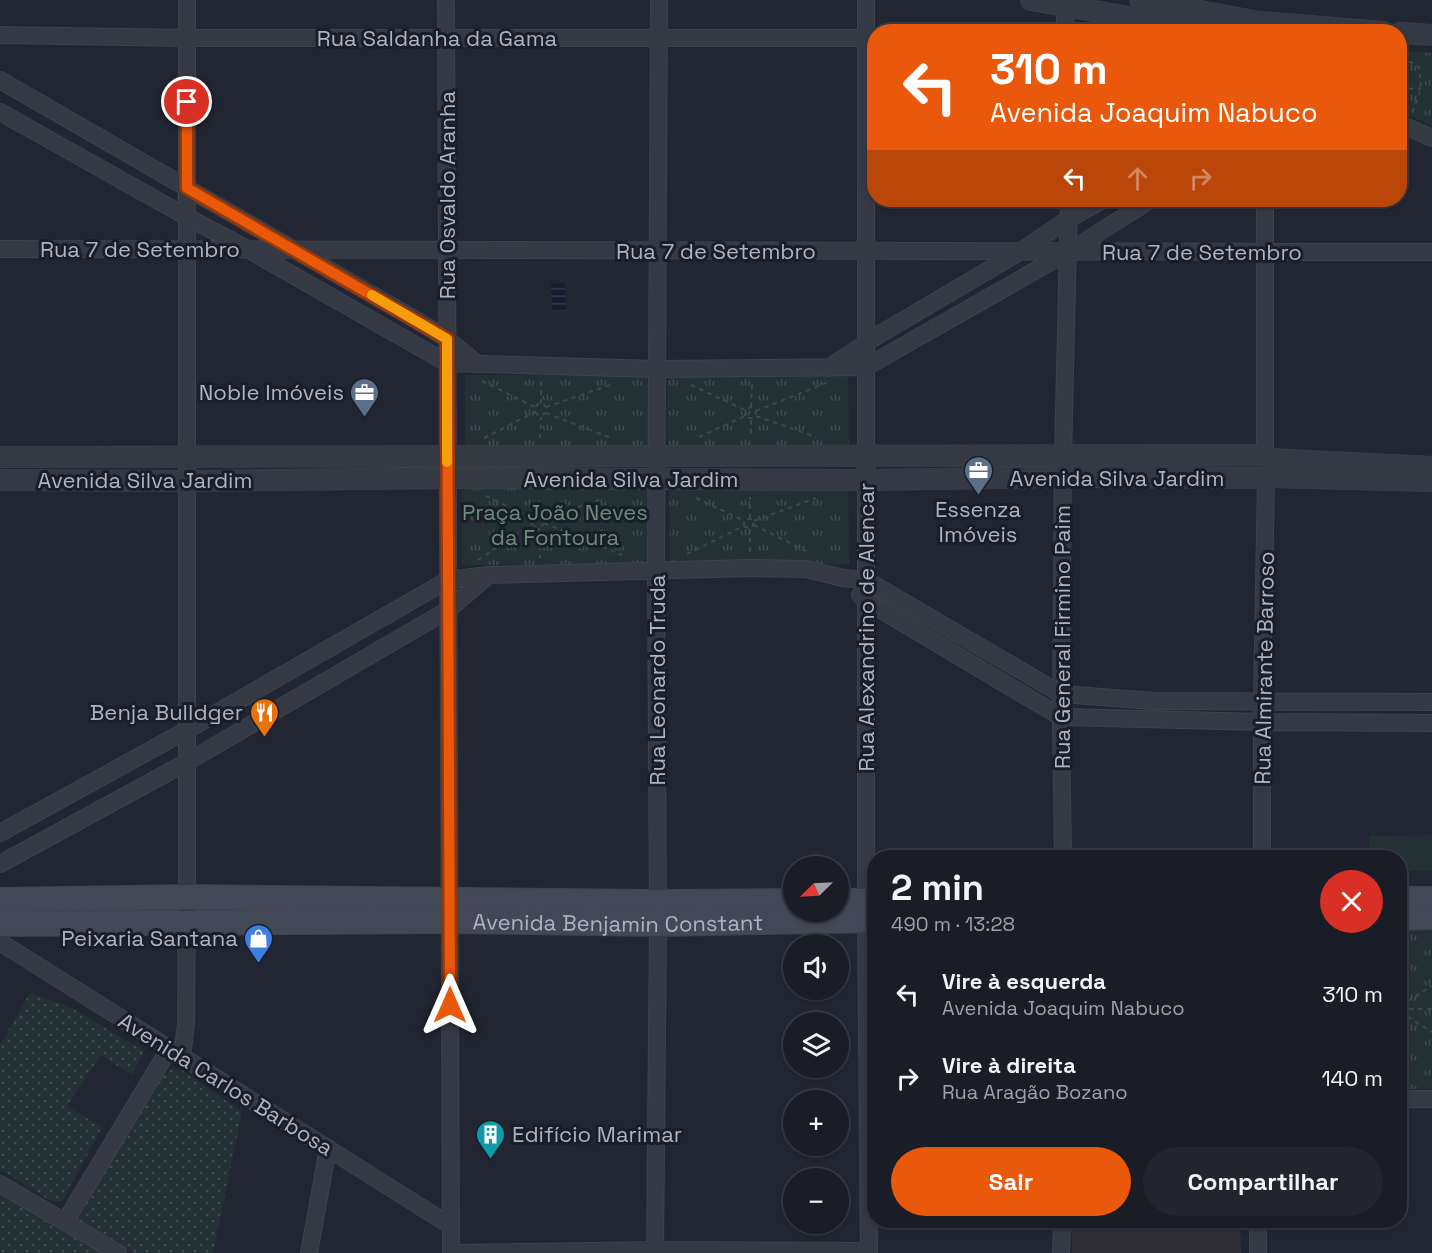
<!DOCTYPE html>
<html lang="pt">
<meta charset="utf-8">
<style>
:root{--surface:#1a1c26;--page:#23252e;--text:#f1f3f6;--muted:#9fa1a7;--line:#383a43;--accent:#ea580c}
body{margin:0;font-family:"Space Grotesk",sans-serif;background:var(--page);color:var(--text);height:100vh;display:flex;flex-direction:column;font-size:22px;white-space:nowrap}
*{box-sizing:border-box;margin:0}
p{font-size:20px;color:var(--muted)}
.icon{flex:none;width:33px;height:33px;fill:none;stroke:currentColor;stroke-width:2;stroke-linecap:round;stroke-linejoin:round}
.map{position:relative;flex:1;overflow:hidden}
.sheet{position:absolute;left:867px;top:850px;width:540px;height:378px;display:flex;flex-direction:column;background:var(--surface);border-radius:24px;box-shadow:0 2px 4px #0004,0 0 0 2px var(--line)}
.sheet>*{flex:none}
.top-card{position:absolute;left:867px;top:24px;width:540px;height:183px;border-radius:24px;box-shadow:0 2px 4px #0004,0 0 0 2px var(--line);background:#ea580c;color:#fff;overflow:hidden}
.needle{width:39px;rotate:246deg}
.fabs{position:absolute;left:783px;top:856px;display:grid;gap:12px}
.fabs a{display:grid;place-items:center;width:66px;height:66px;border-radius:50%;background:var(--surface);box-shadow:0 2px 4px #0004,0 0 0 2px var(--line);font-size:30px}
.pin{position:absolute;display:grid;place-items:center;width:51px;height:51px;color:#fff;margin:-26px;border:3px solid #fff;border-radius:50%;box-shadow:0 2px 6px #0007}
.me{position:absolute;width:66px;margin:-33px;rotate:0deg;stroke-linejoin:round;filter:drop-shadow(0 0 4px #0008)}
.turn{display:flex;align-items:center;gap:21px;height:126px;padding:0 24px;font-size:27px}
.turn .icon{width:78px;height:78px;stroke-width:2.5}
.turn b{display:block;font-size:42px;line-height:51px}
.lanes{display:flex;align-items:center;height:57px;padding:0 24px;background:#0003;justify-content:center;gap:30px;direction:ltr}
.lanes .off{opacity:.35}
.round{display:grid;place-items:center;flex:none;width:63px;height:63px;border-radius:32px;background:var(--page)}
.overview{display:flex;align-items:center;justify-content:space-between;height:102px;padding:0 24px}
h1{font-size:36px;font-weight:600;line-height:45px}
.action{display:flex;gap:12px;margin-top:auto;padding:12px 24px}
.action a{flex:1;height:69px;border-radius:36px;background:var(--accent);color:#fff;font-size:24px;font-weight:600;line-height:69px;text-align:center}
.action a+a{background:var(--page);color:var(--text)}
ul{padding:0;list-style:none}
li{display:flex;align-items:center;gap:18px;height:84px;padding:0 24px}
li div{flex:1}
li b{display:block;font-size:22px}
li em{font-style:normal}
.map>svg:first-child{display:block}
.medical{fill:#312f38}
.grass{fill:url(#grass-dots)}
.park{fill:url(#park-tufts)}
.pitch{fill:#233034}
.water{fill:url(#water-rules)}
.lines{fill:none;stroke-linecap:round;stroke-linejoin:round}
.minor-casing{stroke:#3e424d;stroke-width:18}
.tertiary-casing{stroke:#3e424d;stroke-width:22}
.secondary-casing{stroke:#3e424d;stroke-width:26}
.path{stroke:#3c494c;stroke-width:2;stroke-dasharray:4.5 4.5;stroke-linecap:butt}
.minor{stroke:#353943;stroke-width:16}
.tertiary{stroke:#353943;stroke-width:21}
.secondary{stroke:#434856;stroke-width:24}
.route-casing{stroke:#983908;stroke-width:15}
.route{stroke:#ea580c;stroke-width:10}
.slow{stroke:#f59e0b;stroke-width:10}
.labels{text-anchor:middle;stroke-width:6;stroke-linejoin:round;paint-order:stroke}
.street-label{font-size:22px;fill:#afb3c0;stroke:#1a1e28}
.poi-label{font-size:22px;fill:#afb3c0;stroke:#1a1e28;text-anchor:end}
.park-label{font-size:22px;fill:#6a8d77;stroke:#1a1e28}
</style>
<div class="map">
<svg width="1432" height="1253" viewBox="0 0 1432 1253">
<defs>
<pattern id="grass-dots" width="8" height="8" patternUnits="userSpaceOnUse" patternTransform="scale(1.5)"><rect width="8" height="8" fill="#233034"/><path d="M2 2h.1M6 6h.1" fill="none" stroke="#404c50" stroke-width="1.8" stroke-linecap="round"/></pattern>
<pattern id="park-tufts" width="24" height="20" patternUnits="userSpaceOnUse" patternTransform="scale(1.5)"><rect width="24" height="20" fill="#233034"/><path d="M3 7l-1-3M5 7V3M7 7l1-3M15 17l-1-3M17 17v-4M19 17l1-3" fill="none" stroke="#404c50"/></pattern>
<pattern id="water-rules" width="6" height="5" patternUnits="userSpaceOnUse" patternTransform="scale(1.5)"><rect width="6" height="5" fill="#171d2e"/><path d="M0 2.5h6" fill="none" stroke="#363b4a"/></pattern>
</defs>
<rect width="100%" height="100%" fill="#222632"/>
<path class="medical" d="M1071,1221h169l1,32h-169z"/>
<path class="grass" d="M30,993l42,15 72,43 -12,24 -31,-20 -34,51 35,21 -40,75 -11,-1 -51,-32v-124z
M173,1068l10,3 59,41 -29,141h-80l-55,-31 -4,-13 88,-132z
M0,1195l101,58h-101z"/>
<path class="park" d="M1400,51l32,2v73l-32,-15z
M848,373l1,79 -181,1 -1,-79z
M465,375h184v75h-184z
M647,484l1,80 -186,1v-80z
M848,484l1,80 -179,1 -1,-80z
M1400,929h32v160h-32z"/>
<path class="pitch" d="M1432,835v36h-32v-13h-31v-22z"/>
<path class="water" d="M551,283h14l1,28h-14z"/>
<g class="lines">
<defs>
<path id="minor" d="M446,0l5,1253
M866,0v920l3,333
M1065,0v32
M0,35l187,3h687
M0,80l418,241 29,18 30,25
M0,112l187,105 62,33 198,113 210,6 209,-2 204,-116 80,-51
M1400,124l32,14
M1265,200v258
M0,249l1432,3
M828,368l52,-34 141,-83 49,-33 33,-18
M860,595l6,6 195,116 202,5 169,1
M0,833l187,-103 261,-150 41,-5 261,-7 56,1 37,9 23,2 195,114 93,7 278,1
M1063,858l-2,-141 2,-261 6,-256
M1262,858v-157l4,-223
M0,864l187,-102 261,-152 41,-35
M0,942l451,284
M182,1057l4,-33 1,-127v-897
M1400,1099h32
M0,1184l118,69
M65,1222l104,-173
M309,1253l19,-105
M451,1253l204,-3 214,1
M655,1253l3,-329 -2,-355 3,-569
M1061,1253l1,-32
M1258,1253v-32"/>
<path id="tertiary" d="M1031,0l160,28 33,4
M1140,0l119,22 124,10
M1400,33l32,2
M0,457l1262,-2
M1269,459l163,8
M1269,477l163,4
M0,480l187,1 261,-3 418,2 197,-3 200,1"/>
<g id="secondary">
<path d="M1400,899h32"/>
<path d="M0,900l187,-3 471,5 136,-1"/>
<path d="M838,901h36"/>
<path d="M1400,918l32,-1"/>
<path id="s1" d="M0,924l449,-3 209,3 216,-4"/>
</g>
</defs>
<use href="#minor" class="minor-casing"/>
<use href="#tertiary" class="tertiary-casing"/>
<use href="#secondary" class="secondary-casing"/>
<path class="path" d="M1400,63l11,-1 8,5 2,22 -9,24
M1400,88l21,1
M482,381l53,26
M691,385l54,25
M541,404v-24
M546,407l67,-23
M751,407l1,-24
M756,411l70,-28
M546,413l65,25
M756,416l60,21
M751,420v18
M699,437l46,-21 4,2h4l3,-5 -1,-4 -4,-2 -4,2 -2,7
M484,438l51,-26v-5l3,-3h5l3,3v6l-7,3 -4,-4
M540,438l1,-21
M486,496l46,22
M696,498l49,23
M539,514v-18
M750,518v-21
M544,519l60,-21
M754,521l62,-23
M544,523l78,32
M754,525l56,28
M539,528l1,30
M750,529v25
M687,554l57,-28v-4l3,-3h4l3,2 -2,7h-4l-4,-2
M478,560l54,-36v-6l3,-3h6l3,4v4l-3,4 -5,1 -4,-4
M1400,1006l32,-20
M1400,1009h32
M1400,1012l32,20"/>
<use href="#minor" class="minor"/>
<use href="#tertiary" class="tertiary"/>
<use href="#secondary" class="secondary"/>
</g>
<g class="lines">
<defs>
<path id="route" d="M187,102v86l260,151 3,666"/>
</defs>
<use href="#route" class="route-casing"/>
<use href="#route" class="route"/>
<path class="slow" d="M372,295l75,44v123"/>
</g>
<defs>
<symbol id="office-pin" viewBox="-11 -11 22 30"><path d="M0 17L-7.5 6A9.5 9.5 0 1 1 7.5 6Z" fill="#5c6f8a" stroke="#1a1e28"/><path d="M-6-3h4V-5.5h4V-3h4V5H-6ZM-1-4.5V-3h2v-1.5ZM-6 0V1H6V0Z" fill="#fff"/></symbol>
<symbol id="restaurant-pin" viewBox="-11 -11 22 30"><path d="M0 17L-7.5 6A9.5 9.5 0 1 1 7.5 6Z" fill="#e8710a" stroke="#1a1e28"/><path d="M-5-6h1v4h1v-4h1v4h1v-4h1v5L-1.5 .5V6h-2V.5L-5-1ZM5-6V6H3V1.5H1.5Q1.5-4 5-6Z" fill="#fff"/></symbol>
<symbol id="shop-pin" viewBox="-11 -11 22 30"><path d="M0 17L-7.5 6A9.5 9.5 0 1 1 7.5 6Z" fill="#3f7fe0" stroke="#1a1e28"/><path d="M-5-2.5h2.3a2.7 3.5 0 0 1 5.4 0H5L5.5 6h-11ZM-1.5-2.5h3a1.5 2.3 0 0 0-3 0Z" fill="#fff"/></symbol>
<symbol id="building-pin" viewBox="-11 -11 22 30"><path d="M0 17L-7.5 6A9.5 9.5 0 1 1 7.5 6Z" fill="#0f9aa8" stroke="#1a1e28"/><path d="M-4-6H4V6H1V3H-1V6H-4ZM-2.5-4.3h1.7v1.8h-1.7ZM.8-4.3h1.7v1.8H.8ZM-2.5-1h1.7V.8h-1.7ZM.8-1h1.7V.8H.8Z" fill="#fff"/></symbol>
</defs>
<g fill-rule="evenodd">
<use href="#office-pin" x="348" y="376" width="33" height="45"/>
<use href="#office-pin" x="962" y="454" width="33" height="45"/>
<use href="#restaurant-pin" x="248" y="696" width="33" height="45"/>
<use href="#shop-pin" x="242" y="922" width="33" height="45"/>
<use href="#building-pin" x="474" y="1118" width="33" height="45"/>
</g>
<g class="labels">
<g class="street-label">
<text x="437" y="46">Rua Saldanha da Gama</text>
<text transform="translate(447 195) rotate(-90)" y="8">Rua Osvaldo Aranha</text>
<text x="140" y="257">Rua 7 de Setembro</text>
<text x="716" y="259">Rua 7 de Setembro</text>
<text x="1202" y="260">Rua 7 de Setembro</text>
<text x="1117" y="486">Avenida Silva Jardim</text>
<text x="631" y="487">Avenida Silva Jardim</text>
<text x="145" y="488">Avenida Silva Jardim</text>
<text transform="translate(866 627) rotate(-90)" y="8">Rua Alexandrino de Alencar</text>
<text transform="translate(1062 637) rotate(-90)" y="8">Rua General Firmino Paim</text>
<text transform="translate(1264 668) rotate(-89)" y="8">Rua Almirante Barroso</text>
<text transform="translate(657 680) rotate(-90)" y="8">Rua Leonardo Truda</text>
<text dy="8" stroke="none"><textPath href="#s1" startOffset="618">Avenida Benjamin Constant</textPath></text>
<text transform="translate(226 1084) rotate(32)" y="8">Avenida Carlos Barbosa</text>
</g>
<g class="poi-label">
<text x="344" y="400">Noble Imóveis</text>
<text x="978" y="517" text-anchor="middle">Essenza<tspan x="978" dy="25">Imóveis</tspan></text>
<text x="243" y="720">Benja Bulldger</text>
<text x="238" y="946">Peixaria Santana</text>
<text x="512" y="1142" text-anchor="start">Edifício Marimar</text>
</g>
<g class="park-label">
<text x="555" y="520">Praça João Neves<tspan x="555" dy="25">da Fontoura</tspan></text>
</g>
</g>
</svg>
<div class="fabs">
<a><svg class="needle" viewBox="-14 -14 28 28"><path d="M0-13l5 13h-10z" fill="#e53935"/><path d="M0 13l5-13h-10z" fill="#9fa1a7"/></svg></a>
<a><svg class="icon" aria-label="sound" viewBox="0 0 24 24"><path d="M4 9h4l5-4v14l-5-4H4zM17 9q2 3 0 6"/></svg></a>
<a><svg class="icon" aria-label="layers" viewBox="0 0 24 24"><path d="M12 4l9 5-9 5-9-5zM3 14l9 5 9-5"/></svg></a>
<a>+</a>
<a>−</a>
</div>
<div class="pin" style="left:187px;top:102px;background:#d93025"><svg class="icon" aria-label="arrive" viewBox="0 0 24 24"><path d="M6 21V4h12l-3 4 3 4H6"/></svg></div>
<svg class="me" style="left:450px;top:1005px" viewBox="-20 -20 40 40"><path d="M0-17L14 15 0 8-14 15z" fill="#ea580c" stroke="#fff" stroke-width="4"/></svg>
<div class="top-card">
<div class="turn"><svg class="icon" aria-label="left" viewBox="0 0 24 24"><path d="M17 20v-9H6M10 6l-5 5 5 5"/></svg><div><b>310 m</b>Avenida Joaquim Nabuco</div></div>
<div class="lanes"><svg class="icon" aria-label="left" viewBox="0 0 24 24"><path d="M17 20v-9H6M10 6l-5 5 5 5"/></svg><svg class="icon off" aria-label="ahead" viewBox="0 0 24 24"><path d="M12 20V5M6 11l6-6 6 6"/></svg><svg class="icon off" aria-label="right" viewBox="0 0 24 24"><path d="M7 20v-9h11M14 6l5 5-5 5"/></svg></div>
</div>
<section class="sheet">
<div class="overview"><div><h1>2 min</h1><p>490 m · 13:28</p></div><a class="round" style="background:#d93025;color:#fff"><svg class="icon" aria-label="close" viewBox="0 0 24 24"><path d="M6 6l12 12M18 6L6 18"/></svg></a></div>
<ul>
<li><svg class="icon" aria-label="left" viewBox="0 0 24 24"><path d="M17 20v-9H6M10 6l-5 5 5 5"/></svg><div><b>Vire à esquerda</b><p>Avenida Joaquim Nabuco</p></div><em>310 m</em></li>
<li><svg class="icon" aria-label="right" viewBox="0 0 24 24"><path d="M7 20v-9h11M14 6l5 5-5 5"/></svg><div><b>Vire à direita</b><p>Rua Aragão Bozano</p></div><em>140 m</em></li>
</ul>
<div class="action"><a>Sair</a><a>Compartilhar</a></div>
</section>
</div>
